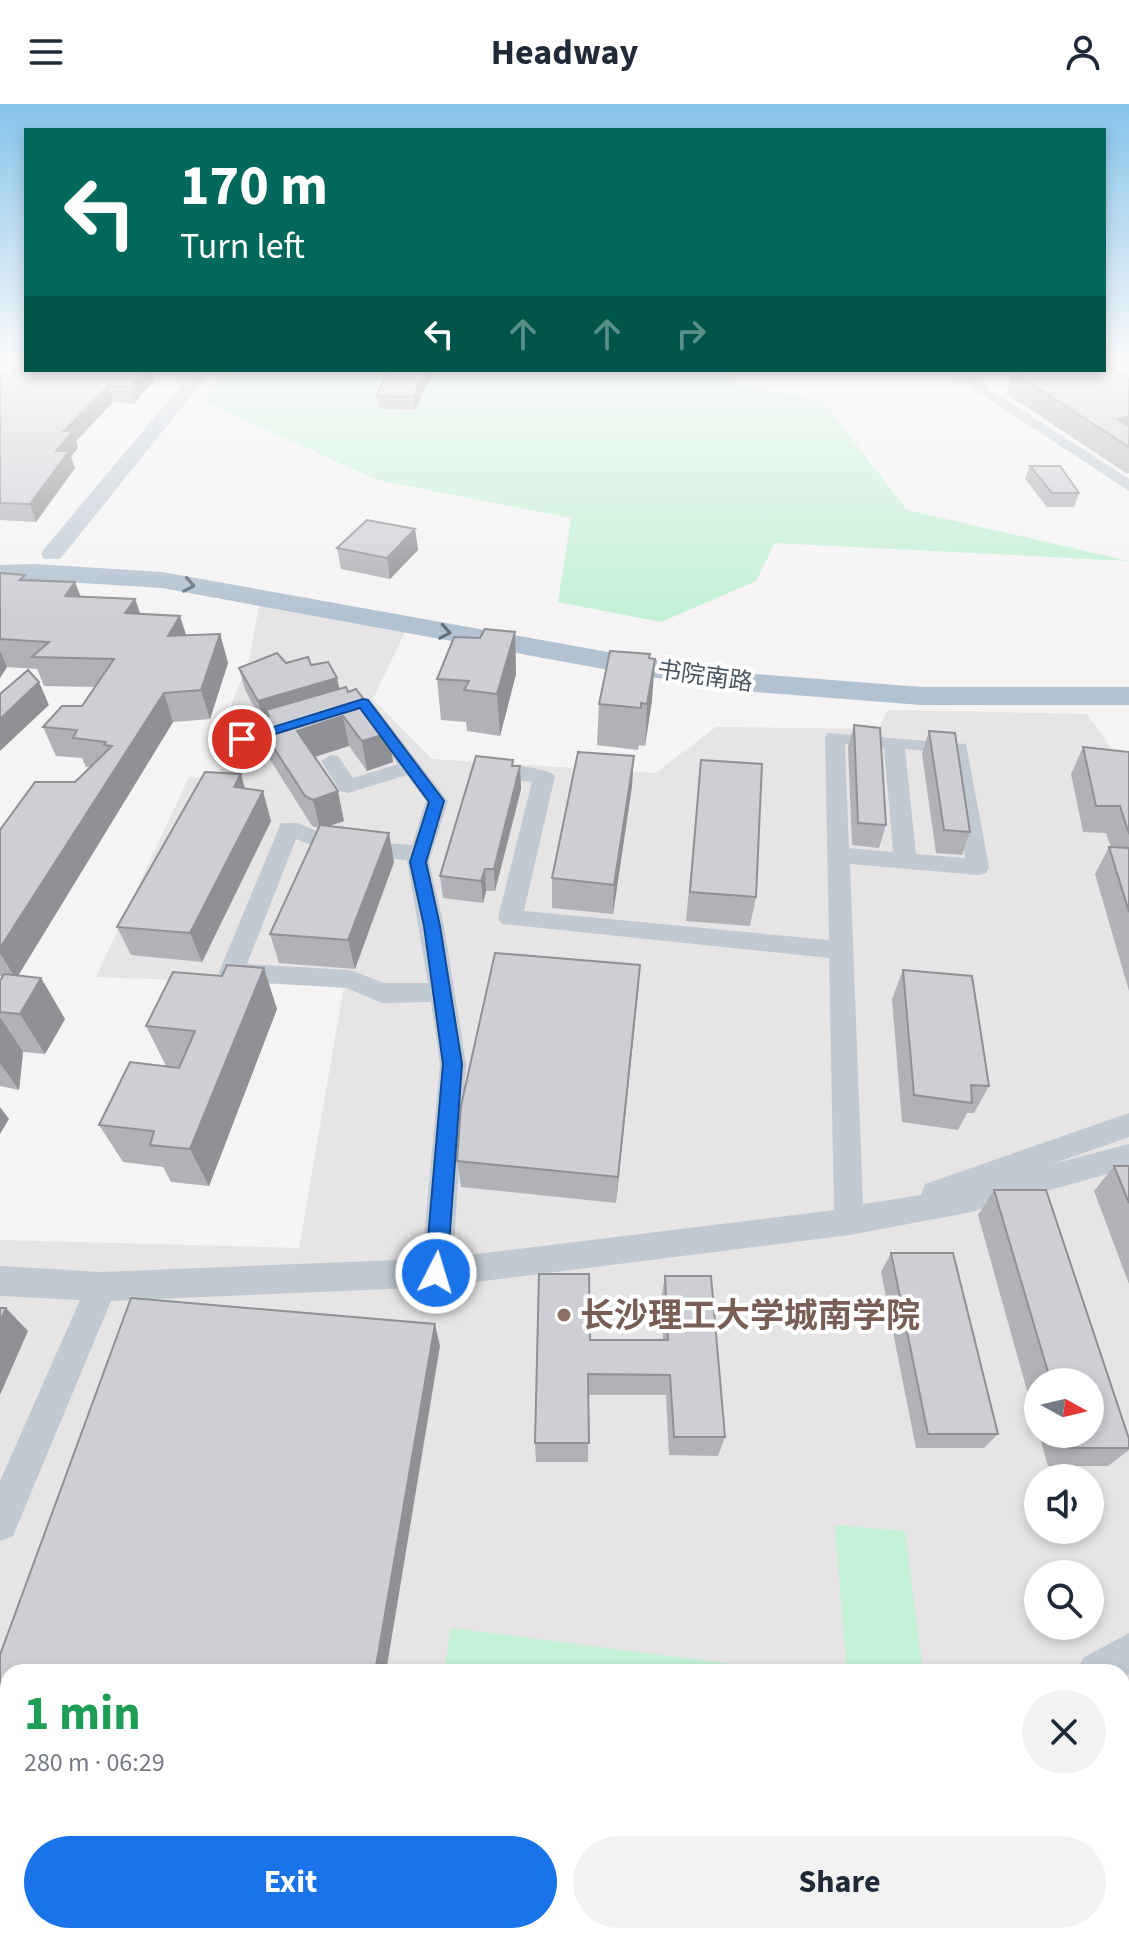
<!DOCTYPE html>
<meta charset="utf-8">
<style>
:root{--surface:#fff;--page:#f2f2f3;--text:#1f2937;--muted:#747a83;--accent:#1a73e8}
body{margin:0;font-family:"Source Sans 3","Noto Sans SC",sans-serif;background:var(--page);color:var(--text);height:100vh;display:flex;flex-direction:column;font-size:30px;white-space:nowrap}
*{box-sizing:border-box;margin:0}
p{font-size:26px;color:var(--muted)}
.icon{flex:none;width:44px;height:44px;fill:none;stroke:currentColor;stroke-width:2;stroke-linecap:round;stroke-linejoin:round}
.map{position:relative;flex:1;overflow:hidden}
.panel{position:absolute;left:0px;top:1560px;width:1130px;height:280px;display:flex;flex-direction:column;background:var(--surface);border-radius:24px 24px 0 0;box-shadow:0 4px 12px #0003}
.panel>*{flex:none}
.banner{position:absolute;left:24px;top:24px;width:1082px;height:244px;border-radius:0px;box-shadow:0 4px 12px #0003;background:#00695c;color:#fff;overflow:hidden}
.needle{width:52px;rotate:98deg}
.tools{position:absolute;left:1024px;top:1264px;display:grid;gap:16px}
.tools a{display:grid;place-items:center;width:80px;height:80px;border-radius:50%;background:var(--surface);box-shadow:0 4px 12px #0003;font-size:40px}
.pin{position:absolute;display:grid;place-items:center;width:68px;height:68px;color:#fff;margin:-34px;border:4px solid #fff;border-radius:50%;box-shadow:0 2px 8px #0007}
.me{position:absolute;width:88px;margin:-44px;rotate:5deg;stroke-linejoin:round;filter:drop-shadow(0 0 6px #0008)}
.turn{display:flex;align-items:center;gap:28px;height:168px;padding:0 24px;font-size:36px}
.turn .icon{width:104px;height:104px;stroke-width:2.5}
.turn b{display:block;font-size:56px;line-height:68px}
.lanes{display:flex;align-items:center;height:76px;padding:0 24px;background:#0003;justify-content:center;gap:40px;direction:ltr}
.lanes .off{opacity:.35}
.round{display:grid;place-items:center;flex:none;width:84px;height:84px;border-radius:42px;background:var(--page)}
.head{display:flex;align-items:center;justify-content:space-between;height:136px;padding:0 24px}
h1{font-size:48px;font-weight:700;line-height:60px;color:#1e9e55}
.action{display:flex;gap:16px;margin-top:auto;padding:16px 24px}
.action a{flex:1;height:92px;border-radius:48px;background:var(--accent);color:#fff;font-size:32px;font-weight:700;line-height:92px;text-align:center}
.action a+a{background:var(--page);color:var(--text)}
header{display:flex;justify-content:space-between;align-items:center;height:104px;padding:0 24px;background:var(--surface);font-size:36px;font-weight:700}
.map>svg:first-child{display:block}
.education{fill:#e6e4e5;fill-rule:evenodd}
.green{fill:#c3f1d5}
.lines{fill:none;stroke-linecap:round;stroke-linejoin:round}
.street{fill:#c1cad2;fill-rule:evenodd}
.secondary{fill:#c1cbd6;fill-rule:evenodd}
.primary{fill:#b3c2d1;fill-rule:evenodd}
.wall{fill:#b0b2b7}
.shaded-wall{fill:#909195}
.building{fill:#cdcfd5;stroke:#909195;stroke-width:2}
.oneway{stroke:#64717d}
.route{fill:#1a73e8;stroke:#114b97;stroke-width:2}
.education-dot{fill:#8d6e63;stroke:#fff;stroke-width:3}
.labels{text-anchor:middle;stroke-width:8;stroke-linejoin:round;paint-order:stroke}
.far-street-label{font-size:24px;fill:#4a5661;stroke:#fff}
.near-education-label{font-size:34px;font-weight:bold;fill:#785e54;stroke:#fff;text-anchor:start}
</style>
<header><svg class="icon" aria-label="menu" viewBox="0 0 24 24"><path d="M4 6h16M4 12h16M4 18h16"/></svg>Headway<svg class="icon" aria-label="person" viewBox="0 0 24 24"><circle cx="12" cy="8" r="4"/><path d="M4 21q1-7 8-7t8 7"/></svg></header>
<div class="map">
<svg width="1129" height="1840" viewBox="0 0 1129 1840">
<rect width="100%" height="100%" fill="#f5f3f3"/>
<path class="education" d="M259,502l146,26 -32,67 59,60 223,14 61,-46 162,2 10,-19 199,4 42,60v1170h-1129v-704l299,8 45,-262 -248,-9 93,-200 26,1 11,-14 -10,-21 33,-83zM1038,1278h52v52h-52zM1038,1374h52v52h-52zM1038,1470h52v52h-52zM8,1568h1114v264h-1114z"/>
<path class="green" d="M229,266h507l-2,15 88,15 85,110 222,51 -354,-18 -19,38 -95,41 -103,-20 13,-84 -194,-38 -171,-78z
M835,1421l70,6 18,141h-76z
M451,1524l329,42 1,2h-337z
M1129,1661v179h-138l-3,-8h134v-169z
M819,1832h88l3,8h-120z"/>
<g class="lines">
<path class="street" d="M945,266h15l169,109v12z
M368,600l7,2 73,95 -19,61 15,64 22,138 -13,193 381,-47 -5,-252 -327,-34 -4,-6 34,-136 -51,-6 -3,-5c9,-10 68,-5 77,5l-31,135 305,29 -4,-203 3,-4 138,11 23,123 -3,6 -8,2 -128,-11 13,340 58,-9 4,-11 204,-71v24l-77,27 77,-20v24l-162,45 -118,22 -413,52 -325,14 -98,235 -13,5v-60l80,-181 -80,-4v-30l101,6 321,-13 18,-195 -9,-62 -49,1 -35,-15 -116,-7 -9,-2 -3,-7 62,-149h16l40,16 75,6 14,-44 -19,-26 -59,18 -8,-2 -19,-30 10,-6 7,1 15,22 45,-14 -40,-54zM845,640l39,4 9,104 -44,-4zM905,645l45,4 15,105 -49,-4zM296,735l38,15 73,6 21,123h-44l-34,-13 -103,-6z
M292,614l7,2 3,4 -3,4 -57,17 -10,-6 3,-4z
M1129,1529v41l-7,5v-7h-45l6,-14z
M0,1609l8,1v40l-8,-1z
M42,1832h44l-2,8h-44z
M936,1832h44l2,8h-44z"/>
<path class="secondary" d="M194,266h18l-152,189h-16l-3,-5 3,-5z"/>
<path class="primary" d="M34,460l128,8 474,85 120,17 165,13h208v18h-208l-165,-13 -120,-17 -474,-87 -128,-8 -34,1v-16z"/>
</g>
<path class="wall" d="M1068,267l61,8v94h-3l-119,-79 6,-22z
M153,270l1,6 -20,24 -21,-2 -37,39 2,7 -7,9 4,11 -39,54 -36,-2v-145z
M431,273l-16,33 -36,-1 -2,-13z
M1030,362l49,27 -5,14h-27l-22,-28z
M415,425l3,21 -28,29 -49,-10 -4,-21z
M0,469l80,23 55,3 5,15 46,22 34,-2 8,29 -18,56 -37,3 -155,254 23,2 24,41 -20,35 -22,-2 -4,38 -19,-4v-105l3,-4 -3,-1v-146l75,-48 15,-15h-4l-4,-9 -26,-2 -13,-29 39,-21 13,-19 -51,-1 -7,-17 -30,-2 -7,11z
M515,528l1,42 -16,62 -33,-5 -1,-9 -25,-2 -4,-41 43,-41z
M650,554l2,42 -7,46 -6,-1 -1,5 -41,-5 2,-41z
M286,559l25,2 29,24 8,3 41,41 4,29 -26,9 -18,-25 -34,11 29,64 -15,5 65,36 -39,107 -76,-6 -9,-29 48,-106 -6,-2 -48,-76 -8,-30 5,-1 -16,-29 -6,-22z
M854,621l32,100 -7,23 -27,-3 -4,-98z
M929,627l41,101 -8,23 -26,-2 -14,-99z
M1083,643l46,5v239l-34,-117 14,-27h2l-5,-14 -23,-1 -12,-58z
M513,656v6h7l1,23 -26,102h-9l-3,12 -40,-5 -3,-22z
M701,656l55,137 -6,29 -64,-5z
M632,682l-19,128 -61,-6v-30z
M271,717l-69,141 -71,-7 -14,-28z
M640,861l-24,238 -155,-16 -4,-26z
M903,866l86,116 -15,27h-7l-9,17 -56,-8 -10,-123z
M277,905l-68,177 -38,-4 -8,-15 -40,-5 -24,-37 80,-58 -13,-1 -20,-40z
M1114,1062h15v118l-35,-93z
M994,1086l135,249v11l-21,16h-60l-9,-32h51v-52h-52v48l-60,-215z
M891,1149l107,181 -14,14h-68l-35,-176z
M665,1172l60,161 -7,19 -49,-1 -3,-60h-77l-1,67h-52l-1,-19 55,-103h73l-2,-41z
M440,1242l-432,326v26l-8,-2v-41z"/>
<path class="shaded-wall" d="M145,266h12l-4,4 1,6 -20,24 -4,-17z
M427,266h4v7l-16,33 -2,-13z
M108,282l5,16 -37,39 2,7 -7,9 4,11 -39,54 -6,-18 26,-53 8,-20z
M1129,313v21l-11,-19z
M415,425l3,21 -28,29 -3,-21z
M75,478l11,28 -21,-14z
M135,495l10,28 -20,-14z
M180,512l9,28 -21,-8z
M515,528l1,42 -16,62 -3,-42z
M220,530l8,29 -18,56 -9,-29z
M0,547l7,16 -7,11z
M655,555l-3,41 -7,46 2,-42z
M337,574l5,22 -76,10 3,12 -5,1 -6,-22z
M39,578l10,23 -49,46v-32z
M164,589l9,29 -157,257 -16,-26v-5z
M343,612l6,30 -45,14 -7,-29z
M389,629l4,29 -26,9 -5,-30z
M634,652l-2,30 -19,128 1,-29z
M520,662l1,23 -26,102 -1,-22z
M241,670l8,29 -15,-16z
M263,687l8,30 -69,141 -12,-29z
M338,687l6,30 -24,8 -7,-29z
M389,729l5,29 -39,107 -7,-29z
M485,765l1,22 -3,12 -2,-22z
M640,861l-2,29 -22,209 2,-26z
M264,864l13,41 -68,177 -19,-37z
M41,874l24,41 -20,35 -25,-40z
M0,913l23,35 -4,38 -19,-27z
M0,1003l9,12 -9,15z
M6,1204l22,23 -28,64v-74z
M435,1220l5,22 -54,326h-11z"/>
<path class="building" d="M26,261v5h119l-15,17 -22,-1 -44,45h9l-17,20h13l-39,53 -30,-1v-128z
M1104,263l8,2 17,10v38l-11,2 11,7v21l-116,-75 18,-2h35l2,1 2,-1h34z
M388,266h39l-14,27 -36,-1z
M1030,362h30l19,27h-27z
M367,416l48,9 -28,29 -50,-10z
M0,469l25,2 -5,5 55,2 -10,14 70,3 -10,14 55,3 -12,20 52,-2 -19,56 -37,3 -164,255v-118l35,-48h40l37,-36 -8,-1 2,-3 -33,-4 4,-8 -34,-3 19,-21h20l32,-47 -82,-2 17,-15 -49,-3z
M485,525l30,3 -18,62 -33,-4 5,-9 -32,-2 17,-42 26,1z
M610,547l40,3 -1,4 6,1 -8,45 -6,-1v5l-42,-4z
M277,549l9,10 22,-6 3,8 17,-3 9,16 -79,23 -19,-33z
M28,566l11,12 -39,37v-25z
M346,583l2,5 8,-3 33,44 -27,8 -19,-25 -46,15 41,60 -25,9 -8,-4 -49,-76 13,-4 -3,-6z
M854,621l26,3 6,97 -28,-2z
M929,627l26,2 15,99 -26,-2z
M1083,643l46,5v82l-9,-28h-24z
M578,648l56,4 -20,129 -62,-7z
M476,652l37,4 -1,6h8l-26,103h-9l-4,12 -41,-5z
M701,656l61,4 -6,133 -66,-5z
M205,668l36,2 -7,13 29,4 -73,142 -73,-6z
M320,721l69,8 -41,107 -78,-6z
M1109,743l20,1v64z
M495,849l145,12 -22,212 -161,-16 4,-55z
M227,861l37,3 -74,181 -40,-4 4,-14 -55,-6 31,-63 49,6 16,-37 -49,-5 27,-54 49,4z
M903,866l69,6 17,110 -18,-1 1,18 -58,-8z
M4,870l37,4 -21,36 -20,-2v-31z
M1114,1062h15v37z
M994,1086h52l83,249v9h-59l-4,-14h24v-52h-39z
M891,1149h62l45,181h-70z
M539,1170h50l1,66h78l-3,-64h46l14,161h-51l-4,-62 -82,-1 1,69h-54z
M131,1194l304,26 -60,348h-367v22l-8,-1v-38z
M0,1204h6l-6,13z"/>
<defs><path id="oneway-chevron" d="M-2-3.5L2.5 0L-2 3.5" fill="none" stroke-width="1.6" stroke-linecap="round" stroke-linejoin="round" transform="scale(2)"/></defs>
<g class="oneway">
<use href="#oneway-chevron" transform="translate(189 481) rotate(10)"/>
<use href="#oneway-chevron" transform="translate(445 528) rotate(10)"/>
</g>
<linearGradient id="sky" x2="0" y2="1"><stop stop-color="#85c3ea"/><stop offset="0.5" stop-color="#fafafa"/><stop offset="1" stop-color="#fafafa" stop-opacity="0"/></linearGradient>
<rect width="1129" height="512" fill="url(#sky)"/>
<path class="route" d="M363,595l5,1 76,101 -18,61 14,64 22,138 -15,209 -3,7 -8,3 -8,-3 -3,-7 18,-209 -19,-138 -14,-64 19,-60 -69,-94 -118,36 -7,-5z"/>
<circle class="education-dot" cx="564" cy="1211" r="8"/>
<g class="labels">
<g class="far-street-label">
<text transform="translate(705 572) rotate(8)" y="8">书院南路</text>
</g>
<g class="near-education-label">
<text x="580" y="1223">长沙理工大学城南学院</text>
</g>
</g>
</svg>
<div class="tools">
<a><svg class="needle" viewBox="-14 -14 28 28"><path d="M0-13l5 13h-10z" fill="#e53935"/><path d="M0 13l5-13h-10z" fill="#747a83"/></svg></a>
<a><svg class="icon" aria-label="sound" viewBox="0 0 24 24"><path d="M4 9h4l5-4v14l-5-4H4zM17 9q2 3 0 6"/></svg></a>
<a><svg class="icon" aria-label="search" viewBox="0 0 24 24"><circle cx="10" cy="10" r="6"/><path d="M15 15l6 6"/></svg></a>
</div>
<div class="pin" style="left:242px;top:635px;background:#d93025"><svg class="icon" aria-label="arrive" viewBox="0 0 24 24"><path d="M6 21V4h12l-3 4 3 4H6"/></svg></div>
<svg class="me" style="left:436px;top:1169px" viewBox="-20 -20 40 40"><circle r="17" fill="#1a73e8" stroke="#fff" stroke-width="3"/><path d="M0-11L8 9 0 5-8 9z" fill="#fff"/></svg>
<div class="banner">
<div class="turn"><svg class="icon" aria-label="left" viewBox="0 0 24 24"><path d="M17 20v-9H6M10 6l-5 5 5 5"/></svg><div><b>170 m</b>Turn left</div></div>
<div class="lanes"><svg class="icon" aria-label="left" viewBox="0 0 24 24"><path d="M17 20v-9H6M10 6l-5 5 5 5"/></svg><svg class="icon off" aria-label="ahead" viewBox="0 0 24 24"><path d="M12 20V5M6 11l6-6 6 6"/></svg><svg class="icon off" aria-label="ahead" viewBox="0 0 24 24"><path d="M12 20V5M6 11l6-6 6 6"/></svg><svg class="icon off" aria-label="right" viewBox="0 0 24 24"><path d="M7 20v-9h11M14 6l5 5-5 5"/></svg></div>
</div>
<section class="panel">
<div class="head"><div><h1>1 min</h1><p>280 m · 06:29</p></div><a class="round"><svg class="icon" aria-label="close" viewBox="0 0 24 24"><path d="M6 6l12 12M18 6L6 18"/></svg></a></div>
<div class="action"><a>Exit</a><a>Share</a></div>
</section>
</div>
